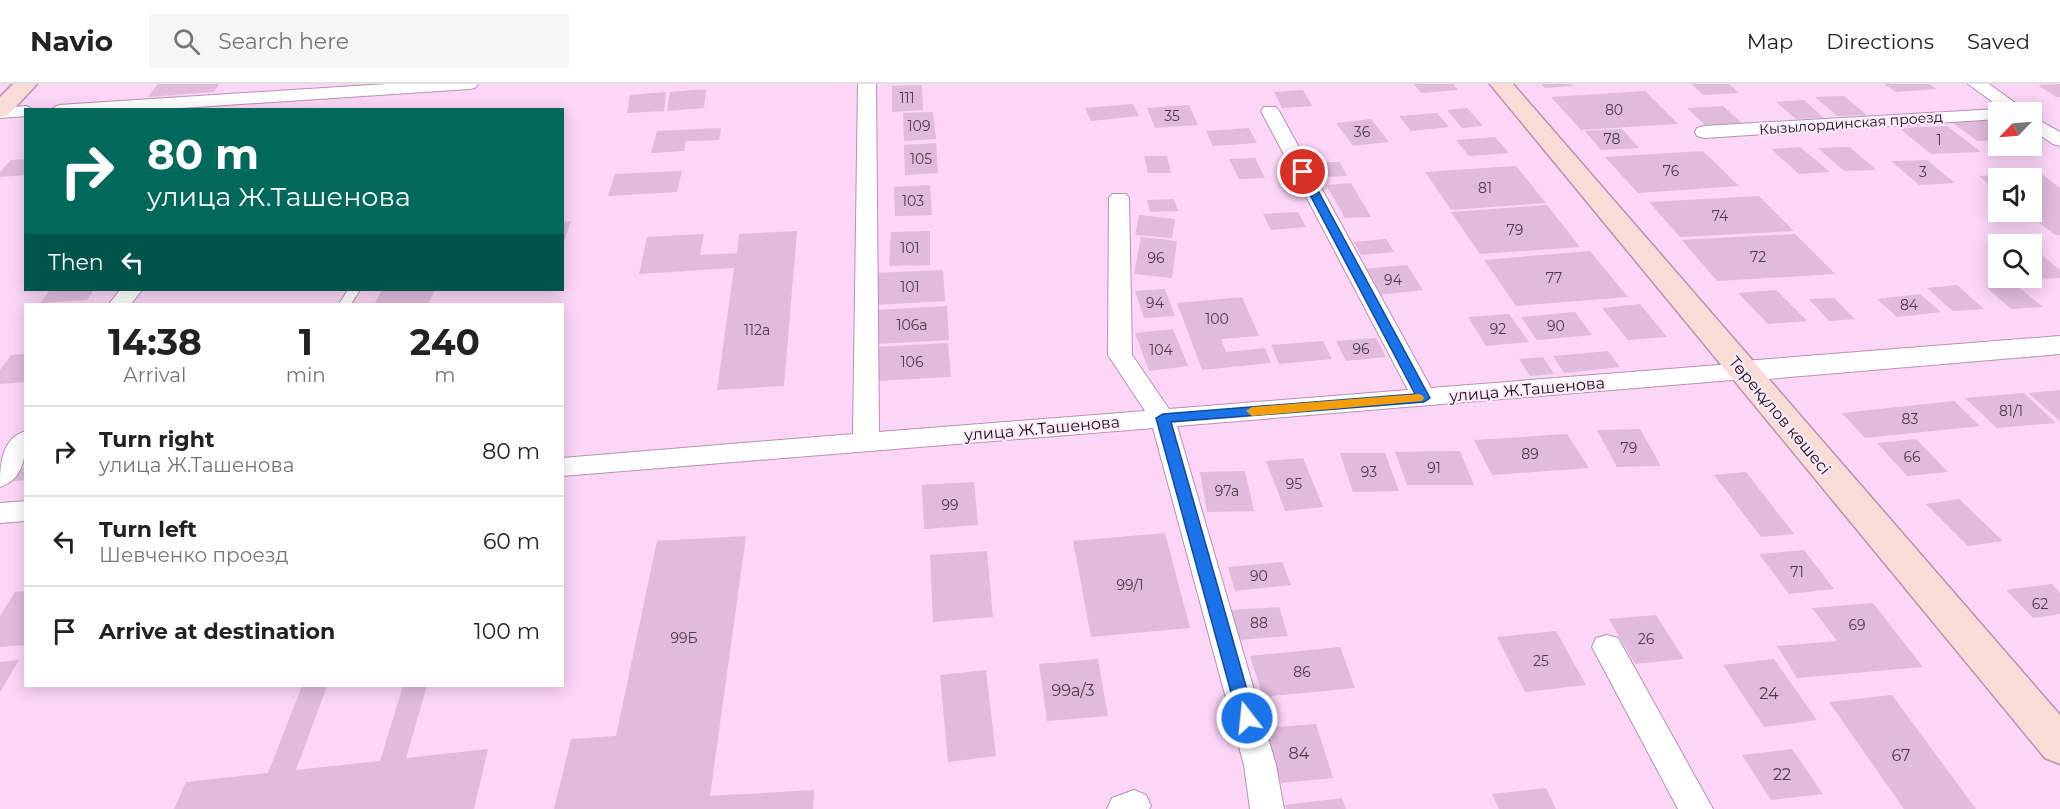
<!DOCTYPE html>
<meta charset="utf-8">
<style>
:root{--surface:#fff;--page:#f6f6f6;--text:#222;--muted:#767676;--line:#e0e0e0}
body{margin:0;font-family:Montserrat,sans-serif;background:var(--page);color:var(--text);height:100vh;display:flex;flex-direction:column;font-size:22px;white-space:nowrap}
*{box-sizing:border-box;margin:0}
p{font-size:20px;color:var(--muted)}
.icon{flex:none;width:33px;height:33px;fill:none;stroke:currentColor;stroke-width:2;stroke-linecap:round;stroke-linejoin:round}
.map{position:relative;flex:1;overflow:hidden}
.side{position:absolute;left:24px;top:219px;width:540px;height:384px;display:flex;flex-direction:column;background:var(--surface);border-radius:0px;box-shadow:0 3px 15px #0003}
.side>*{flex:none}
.hud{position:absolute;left:24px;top:24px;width:540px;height:183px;border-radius:0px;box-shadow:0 3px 15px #0003;background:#00695c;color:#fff;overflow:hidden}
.needle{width:39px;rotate:245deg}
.tools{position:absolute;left:1988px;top:18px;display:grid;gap:12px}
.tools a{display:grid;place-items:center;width:54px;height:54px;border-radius:0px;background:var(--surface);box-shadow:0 3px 15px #0003;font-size:30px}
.pin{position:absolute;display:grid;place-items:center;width:51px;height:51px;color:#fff;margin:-26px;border:3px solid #fff;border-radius:50%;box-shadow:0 2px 6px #0007}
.me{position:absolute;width:66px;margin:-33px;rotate:344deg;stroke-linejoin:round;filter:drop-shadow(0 0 4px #0008)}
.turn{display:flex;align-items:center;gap:21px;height:126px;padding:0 24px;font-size:27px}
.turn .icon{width:78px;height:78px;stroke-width:2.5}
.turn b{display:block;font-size:42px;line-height:51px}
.then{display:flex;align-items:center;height:57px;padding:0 24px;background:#0003;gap:12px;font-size:22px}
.eta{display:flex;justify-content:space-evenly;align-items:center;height:102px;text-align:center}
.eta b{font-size:36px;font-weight:700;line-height:42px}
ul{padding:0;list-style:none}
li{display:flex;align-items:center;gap:18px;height:90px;padding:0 24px;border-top:2px solid var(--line)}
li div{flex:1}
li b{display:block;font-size:22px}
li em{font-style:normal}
header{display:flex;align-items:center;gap:36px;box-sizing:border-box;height:84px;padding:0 30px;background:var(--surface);border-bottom:2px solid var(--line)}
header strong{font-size:28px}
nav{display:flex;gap:33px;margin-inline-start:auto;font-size:21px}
.search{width:420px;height:54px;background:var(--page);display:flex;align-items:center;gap:15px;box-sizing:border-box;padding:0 21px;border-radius:0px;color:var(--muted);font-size:22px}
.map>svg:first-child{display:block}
.building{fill:#e0bbdc}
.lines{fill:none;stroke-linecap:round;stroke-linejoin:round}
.service-casing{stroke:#b692b3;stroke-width:2}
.minor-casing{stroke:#b692b3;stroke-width:2}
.tertiary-casing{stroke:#b692b3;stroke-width:2}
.secondary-casing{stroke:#b692b3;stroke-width:3}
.service{fill:#fff;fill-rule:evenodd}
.minor{fill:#fff;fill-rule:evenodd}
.tertiary{fill:#fff;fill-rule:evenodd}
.secondary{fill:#fadcd7;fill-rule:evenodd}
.route{fill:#1a73e8;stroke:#114b97;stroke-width:1.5}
.slow{fill:#f59e0b}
.labels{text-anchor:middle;stroke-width:4.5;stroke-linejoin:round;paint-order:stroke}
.number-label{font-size:14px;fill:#4c394a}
.far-street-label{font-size:14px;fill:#1b0e1a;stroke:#fbebf9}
.street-label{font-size:16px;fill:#1b0e1a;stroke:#fbebf9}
.near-number-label{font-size:16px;fill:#4c394a}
</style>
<header>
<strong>Navio</strong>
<div class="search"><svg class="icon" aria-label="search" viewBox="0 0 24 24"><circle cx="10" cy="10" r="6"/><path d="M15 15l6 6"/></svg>Search here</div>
<nav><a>Map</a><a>Directions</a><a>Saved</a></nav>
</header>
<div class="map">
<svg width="2060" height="725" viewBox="0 0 2060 725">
<rect width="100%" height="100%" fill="#fcd5f7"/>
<path class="building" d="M158,0h61l-5,8 -66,5z
M1414,0h39l5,6 -37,3z
M1541,0h30l2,2 -28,2z
M1692,0h37l10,9 -36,2z
M1884,0h45l8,5 -41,3z
M2060,0v13h-4l-18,-12z
M922,1l1,25 -31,2v-26z
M706,5l-2,19 -37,3 3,-19z
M1303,6l9,16 -30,2 -8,-16z
M1645,7l33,33 -97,6 -30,-33z
M666,8l-2,19 -37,2 3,-18z
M1844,12l23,19 -30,1 -22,-19z
M1804,16l20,18 -28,1 -20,-17z
M1133,20l6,12 -48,5 -6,-13z
M1189,21l9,20 -43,3 -8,-20z
M1723,22l19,17 -37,2 -18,-17z
M1467,24l16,18 -21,2 -15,-18z
M933,28l3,27 -32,2 -1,-28z
M1437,29l12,14 -38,4 -12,-15z
M1982,34l16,12v10l-21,1 -28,-21z
M1371,35l18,23 -36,4 -17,-23z
M1947,42l34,26 -50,2 -32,-26z
M721,44l-2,12 -33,1 -2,10 -33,2 6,-22z
M1249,44l8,15 -44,3 -7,-15z
M1622,45l17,19 -38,2 -16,-19z
M1495,53l14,16 -40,3 -13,-16z
M936,59l2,30 -33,2 -1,-30z
M1800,63l30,25 -31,2 -28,-25z
M1850,63l26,23 -32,1 -26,-23z
M1703,67l36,35 -101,7 -33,-36z
M1144,72h23l4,17h-23z
M1255,74l10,20 -26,1 -10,-20z
M26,75v16l-26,2v-5l11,-12z
M1927,76l28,23 -36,2 -28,-24z
M1318,78h22l7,14 -23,1z
M1516,82l30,37 -95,7 -26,-38z
M682,87l-5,21 -69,4 7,-22z
M2039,88l21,16v47h-5l-30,-23h6v-34h-33v13l-19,-15z
M1351,99l20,34 -26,1 -19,-33z
M930,101l2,30 -37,1 -1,-29z
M1759,112l35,35 -114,6 -31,-35z
M1174,115l4,12 -28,1 -3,-12z
M1547,121l33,42 -100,7 -29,-42z
M1298,128l8,15 -35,3 -8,-16z
M1139,131l36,4 -3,19 -37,-3z
M571,137l-8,23h-1v-22z
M797,147l-13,155 -67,4 17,-122 -95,6 8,-37 57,-3 -4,21 37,-2 2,-19z
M930,147v34l-41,1 2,-34z
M1795,150l40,40 -118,7 -35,-41z
M1141,153l36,4 -5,37 -38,-4z
M1386,155l8,13 -33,3 -7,-13z
M1590,167l38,46 -112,9 -32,-46z
M2031,172h12l17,14v8l-21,1 -8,-7z
M1407,181l16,25 -44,5 -16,-26z
M943,186l2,31 -70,4 1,-32z
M1957,201l27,24 -31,2 -26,-23z
M2016,201l27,22 -32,2 -25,-22z
M1165,205l10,27 -31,2 -9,-27z
M50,206h44l-7,10 -47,3z
M382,206h53l-7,14h-54z
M1776,206l31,31 -39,3 -30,-31z
M1920,210l21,18 -44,5 -20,-18z
M1242,213l17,39 -38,3 5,13 39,-4 6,15 -69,7 -25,-67z
M1834,214l21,21 -26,2 -20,-22z
M1640,220l27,33 -39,3 -26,-32z
M947,222l2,34 -73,4v-34z
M1575,228l17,23 -55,5 -16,-23z
M1509,230l20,28 -43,4 -18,-29z
M1173,245l15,37 -39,5 -14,-38z
M1376,254l10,19 -40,4 -10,-20z
M1323,257l9,18 -53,5 -8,-19z
M948,259l3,34 -76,4v-34z
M1608,267l12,16 -56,6 -11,-17z
M26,270v28l-26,2v-14l11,-15z
M1543,273l11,17 -24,2 -11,-17z
M2060,306v31l-32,-28z
M2024,309l32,30 -59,5 -32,-30z
M1954,317l26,25 -115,12 -23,-25z
M1640,345l21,37 -44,1 -20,-37z
M1567,350l22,34 -97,7 -18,-35z
M1916,355l32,33 -41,4 -30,-33z
M1460,367l14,34h-67l-12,-33z
M1340,369h45l14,38 -46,1z
M1303,374l20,49 -38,4 -19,-50z
M26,380v16l-13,1z
M1245,387l9,40 -47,1 -7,-40z
M1746,388l48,62 -33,3 -47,-62z
M974,398l4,43 -54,4 -2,-44z
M1959,415l44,42 -35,5 -42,-42z
M1165,449l25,95 -99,9 -18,-96z
M746,452l-36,260 104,-6 -1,19h-259l17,-70 45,-3 41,-195z
M1804,466l30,39 -45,5 -30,-40z
M987,467l6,66 -60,5 -3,-67z
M1282,478l9,23 -56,6 -7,-24z
M2052,500l8,9v21l-27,4 -27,-28z
M26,507v54l-26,2v-31l15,-24z
M1873,519l50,64 -126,11 -20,-32 60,-5 -25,-33z
M1279,523l9,29 -49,4 -8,-30z
M1656,531l28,44 -49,5 -26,-45z
M1556,547l30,54 -61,7 -28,-55z
M1340,563l15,41 -92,9 -13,-41z
M1098,575l10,57 -61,5 -8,-57z
M1774,575l43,61 -53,7 -41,-62z
M19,576l-19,32v-30z
M986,586l10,86 -48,6 -8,-87z
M302,602h25l-31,84 84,-9 23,-75h24l-21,72 82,-9 -14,60h-300l12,-27 82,-9z
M1892,611l84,114h-72l-75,-107z
M1316,640l17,54 -52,5 -16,-55z
M1792,665l31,45 -52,6 -29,-45z
M1546,704l10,21h-57l-7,-15z
M1342,714l4,11h-60l-1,-4z"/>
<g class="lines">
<defs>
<path id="service" d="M348,206h12l-9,14h-12z"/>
<path id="minor" d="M386,0h92l-3,4 -6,1 -318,21h-101l9,-5z
M858,0h18l3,348 266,-21 -37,-56 1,-157 3,-4h14l3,4 3,157 37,54 239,-19 -147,-279 3,-4h12l3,4 152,277 313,-25 8,2 4,6 -4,6 -8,2 -567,47 99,339 8,44h-34l-6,-44 -91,-337 -591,48v-18l291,-24z
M1968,0h21l39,28h-20l-4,-2 2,2h-8v7l-294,19 -7,-2 -2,-4 2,-4 7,-2 294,-17 6,1z
M26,22l8,4h-8v6l-26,2v-10z
M2031,32l29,16v14l-7,-2 -22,-15z
M120,206h22l-11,14h-22z
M26,347c0,22 -1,48 -26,56 0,-22 1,-49 26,-56z
M26,417v20l-26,2v-20z
M1607,551l11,3 95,171h-35l-86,-162 4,-9z
M1134,706l12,5 5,11 -2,3h-42l5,-11z"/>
<path id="tertiary" d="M2060,252v18l-316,27 -10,-3 -5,-7 5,-7 10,-3z"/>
<path id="secondary" d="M13,0h24l-29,31 -8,2v-20z
M1490,0h23l547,631v49l-15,-6z"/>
</defs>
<use href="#service" class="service-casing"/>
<use href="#minor" class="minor-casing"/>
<use href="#tertiary" class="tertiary-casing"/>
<use href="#secondary" class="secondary-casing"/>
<use href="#service" class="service"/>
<use href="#minor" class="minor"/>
<use href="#tertiary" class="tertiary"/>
<use href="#secondary" class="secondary"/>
</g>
<path class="route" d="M1303,85l5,3 122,226 -6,4 -253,20 84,296 -2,6 -6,2 -6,-2 -3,-6 -82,-300 7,-4 252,-20 -117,-222z"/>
<path class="slow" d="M1418,310l4,1 2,3 -2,3 -170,15 -6,-5 6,-4z"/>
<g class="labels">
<g class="number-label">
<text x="907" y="19">111</text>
<text x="1614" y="31">80</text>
<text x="1172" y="37">35</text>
<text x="919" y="47">109</text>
<text x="1362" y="53">36</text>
<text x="1612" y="60">78</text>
<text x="1939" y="61">1</text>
<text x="921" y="80">105</text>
<text x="1671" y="92">76</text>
<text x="1923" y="93">3</text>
<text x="1485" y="109">81</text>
<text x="913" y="122">103</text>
<text x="1720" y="137">74</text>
<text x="1515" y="151">79</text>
<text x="910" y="169">101</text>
<text x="1758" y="178">72</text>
<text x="1156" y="179">96</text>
<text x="1554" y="199">77</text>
<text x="1393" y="201">94</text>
<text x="910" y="208">101</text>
<text x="1155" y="224">94</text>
<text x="1909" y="226">84</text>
<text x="1217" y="240">100</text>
<text x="912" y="246">106а</text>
<text x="1556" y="247">90</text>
<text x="1498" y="250">92</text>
<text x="757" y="251">112а</text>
<text x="1361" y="270">96</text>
<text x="1161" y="271">104</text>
<text x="912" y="283">106</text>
<text x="2011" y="332">81/1</text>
<text x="1910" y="340">83</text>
<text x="1629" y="369">79</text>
<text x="1530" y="375">89</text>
<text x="1912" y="378">66</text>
<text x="1434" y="389">91</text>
<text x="1369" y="393">93</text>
<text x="1294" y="405">95</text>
<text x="1227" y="412">97а</text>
<text x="950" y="426">99</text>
<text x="1797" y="493">71</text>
<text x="1259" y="497">90</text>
<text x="1130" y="506">99/1</text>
<text x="2040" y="525">62</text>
<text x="1259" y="544">88</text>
<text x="1857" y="546">69</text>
<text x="684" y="559">99Б</text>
<text x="1646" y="560">26</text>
<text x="1541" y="582">25</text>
<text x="1302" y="593">86</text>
</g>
<g class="far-street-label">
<text transform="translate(1851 39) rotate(-4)" y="5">Кызылординская проезд</text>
</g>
<g class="street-label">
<text transform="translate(1527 305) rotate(-5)" y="6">улица Ж.Ташенова</text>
<text transform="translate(1780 331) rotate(50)" y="6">Төреқұлов көшесі</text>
<text transform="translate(1042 344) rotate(-5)" y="6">улица Ж.Ташенова</text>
</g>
<g class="near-number-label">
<text x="1073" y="612">99а/3</text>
<text x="1769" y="615">24</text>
<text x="1299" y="675">84</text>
<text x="1901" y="677">67</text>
<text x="1782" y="696">22</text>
</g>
</g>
</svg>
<div class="tools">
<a><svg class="needle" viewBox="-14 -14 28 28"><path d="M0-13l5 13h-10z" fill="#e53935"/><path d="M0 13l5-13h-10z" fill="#767676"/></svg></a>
<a><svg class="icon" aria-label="sound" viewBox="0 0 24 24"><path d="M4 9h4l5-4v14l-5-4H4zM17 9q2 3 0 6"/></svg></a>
<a><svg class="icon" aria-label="search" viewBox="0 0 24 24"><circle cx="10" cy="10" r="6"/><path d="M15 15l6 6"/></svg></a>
</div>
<div class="pin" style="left:1303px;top:88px;background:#d93025"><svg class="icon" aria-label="arrive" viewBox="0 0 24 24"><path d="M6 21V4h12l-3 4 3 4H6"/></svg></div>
<svg class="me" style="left:1247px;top:634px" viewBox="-20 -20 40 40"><circle r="17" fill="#1a73e8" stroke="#fff" stroke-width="3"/><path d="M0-11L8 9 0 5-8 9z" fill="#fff"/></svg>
<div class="hud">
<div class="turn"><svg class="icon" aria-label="right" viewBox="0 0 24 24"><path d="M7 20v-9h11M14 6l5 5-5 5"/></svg><div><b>80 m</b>улица Ж.Ташенова</div></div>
<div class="then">Then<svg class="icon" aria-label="left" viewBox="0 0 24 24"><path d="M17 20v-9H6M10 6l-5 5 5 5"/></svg></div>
</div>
<section class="side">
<div class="eta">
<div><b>14:38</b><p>Arrival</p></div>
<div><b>1</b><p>min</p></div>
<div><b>240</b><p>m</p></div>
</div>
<ul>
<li><svg class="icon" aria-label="right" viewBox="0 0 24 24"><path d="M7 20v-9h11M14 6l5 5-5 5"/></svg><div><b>Turn right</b><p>улица Ж.Ташенова</p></div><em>80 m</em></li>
<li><svg class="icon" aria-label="left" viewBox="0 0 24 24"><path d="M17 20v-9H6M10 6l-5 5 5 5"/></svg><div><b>Turn left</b><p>Шевченко проезд</p></div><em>60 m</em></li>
<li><svg class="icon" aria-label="arrive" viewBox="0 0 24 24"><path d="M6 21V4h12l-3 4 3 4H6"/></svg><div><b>Arrive at destination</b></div><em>100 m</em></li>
</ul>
</section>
</div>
